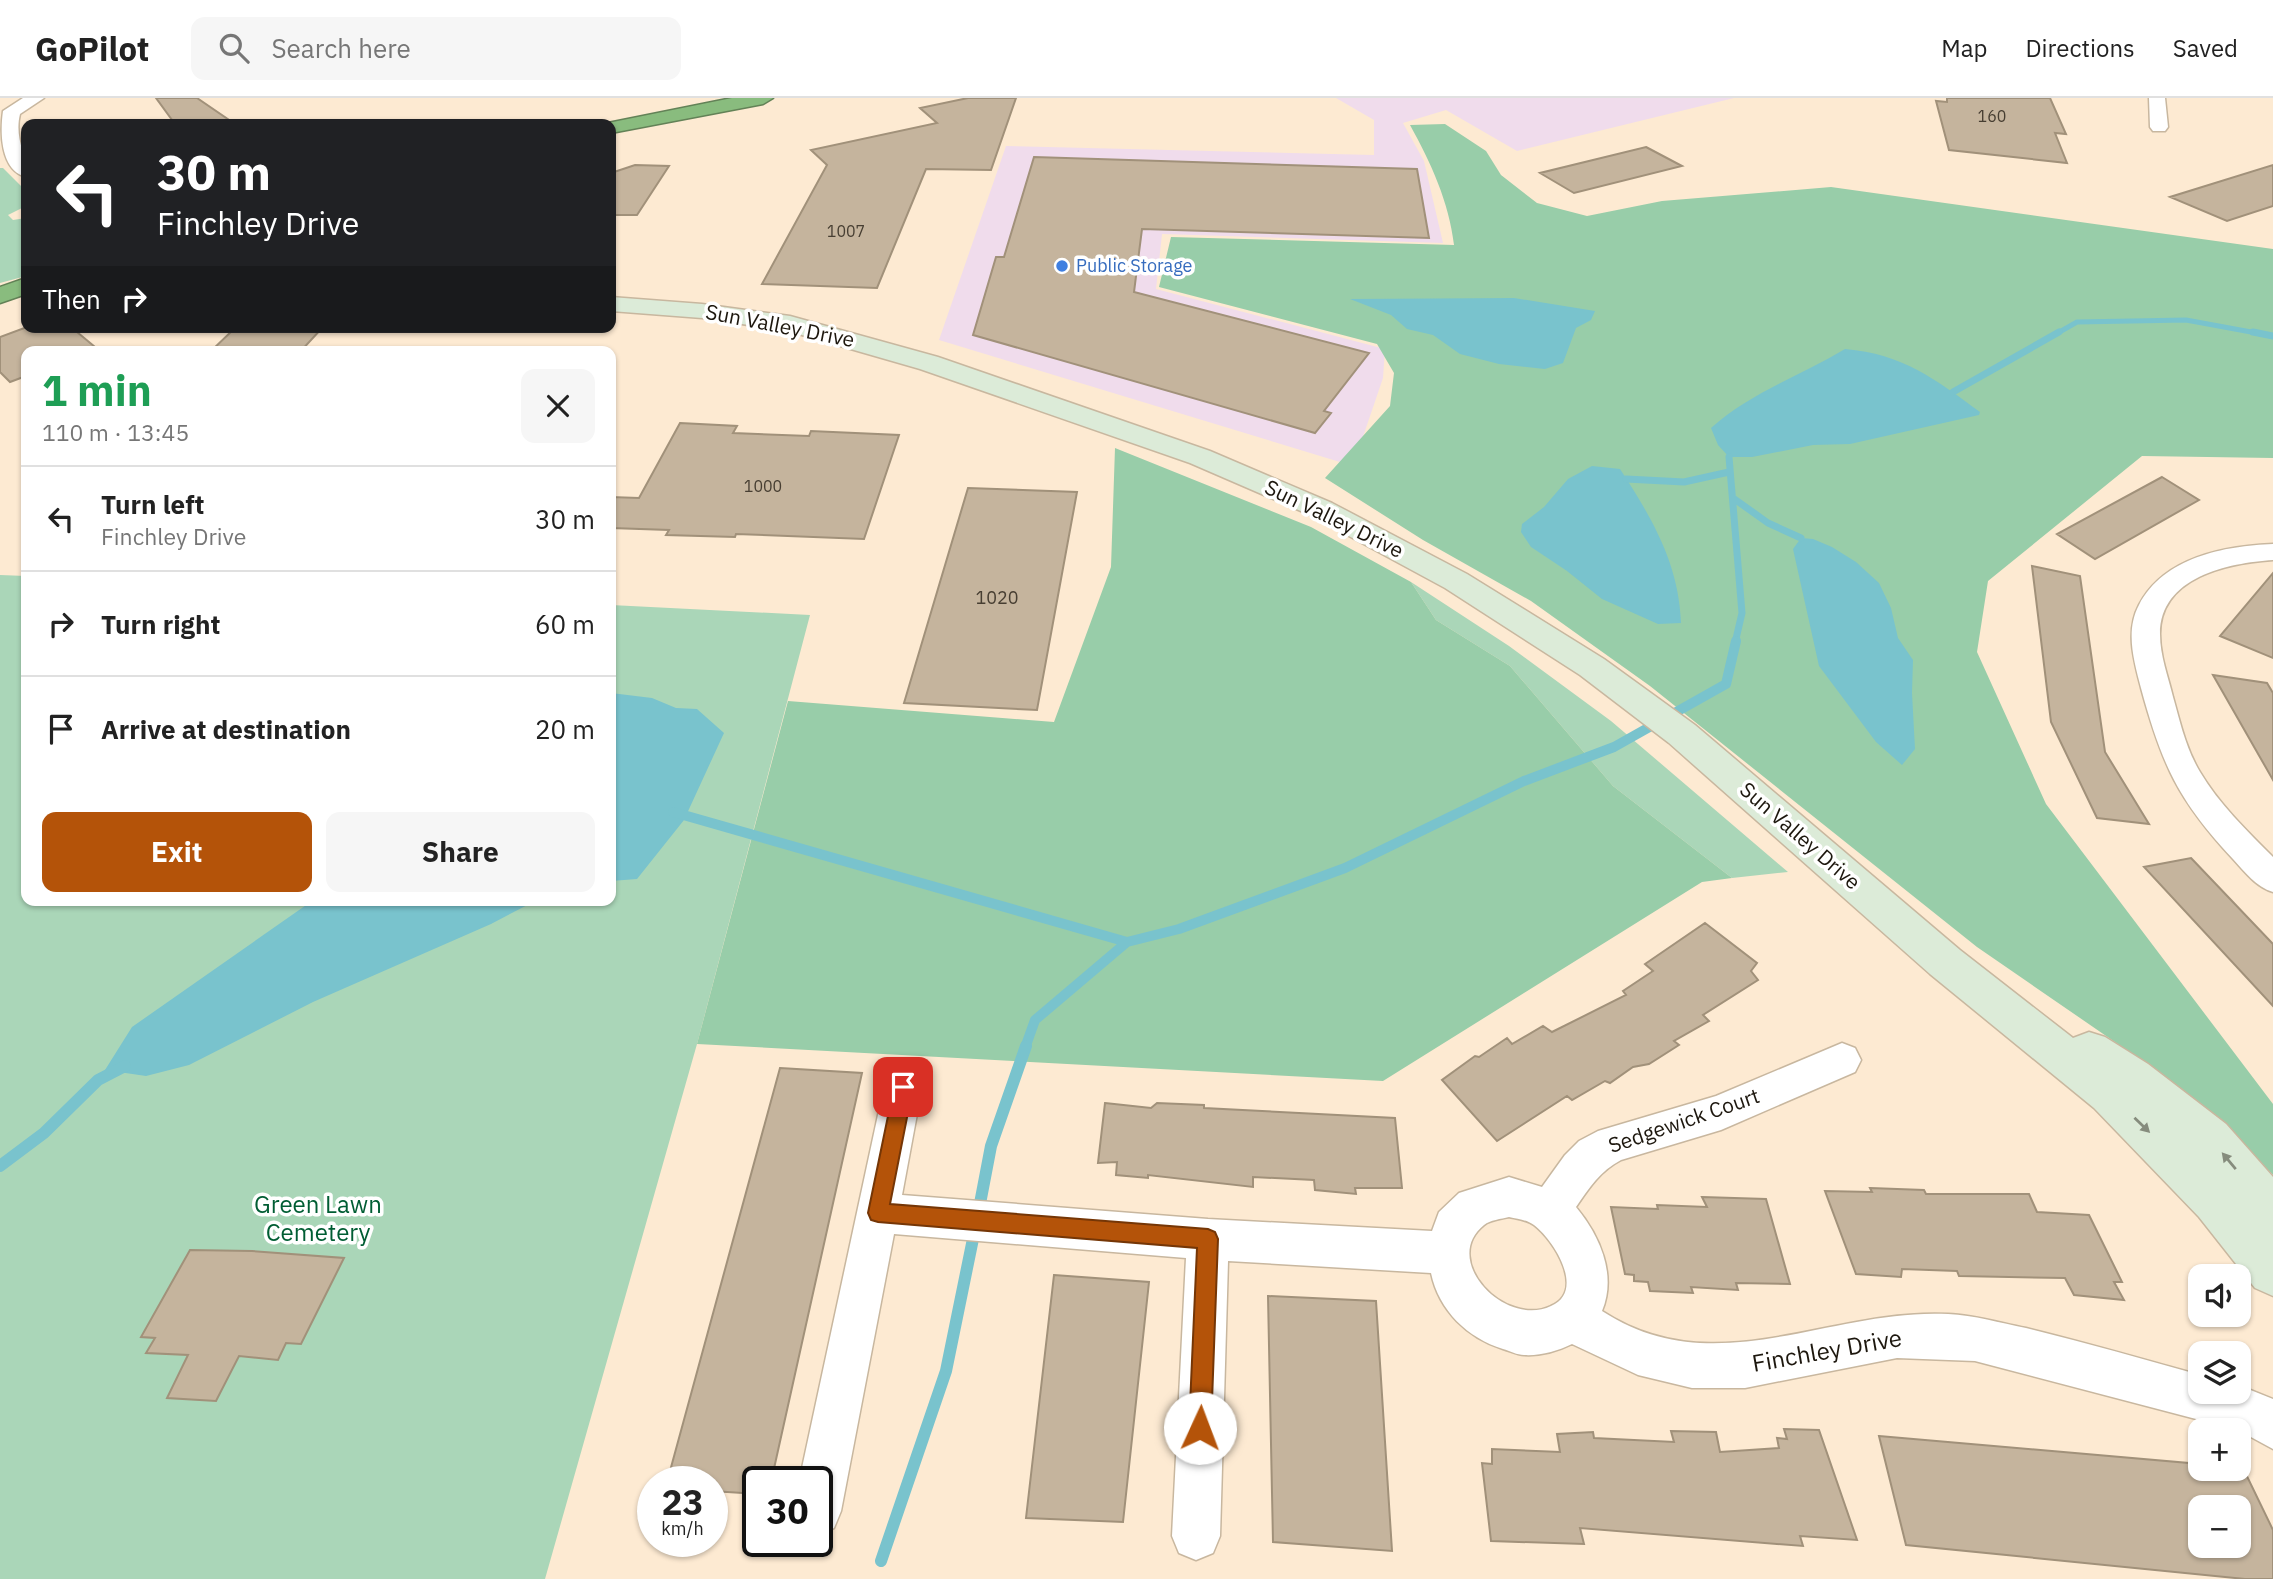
<!DOCTYPE html>
<meta charset="utf-8">
<style>
:root{--surface:#fff;--page:#f6f6f6;--text:#222;--muted:#767676;--line:#e0e0e0;--accent:#b45309}
body{margin:0;font-family:"IBM Plex Sans",sans-serif;background:var(--page);color:var(--text);height:100vh;display:flex;flex-direction:column;font-size:26px;white-space:nowrap}
*{box-sizing:border-box;margin:0}
p{font-size:23px;color:var(--muted)}
.icon{flex:none;width:38px;height:38px;fill:none;stroke:currentColor;stroke-width:2;stroke-linecap:round;stroke-linejoin:round}
.map{position:relative;flex:1;overflow:hidden}
.sheet{position:absolute;left:21px;top:248px;width:595px;height:560px;display:flex;flex-direction:column;background:var(--surface);border-radius:14px;box-shadow:0 2px 5px #0004}
.sheet>*{flex:none}
.banner{position:absolute;left:21px;top:21px;width:595px;height:214px;border-radius:14px;box-shadow:0 2px 5px #0004;background:#202124;color:#fff;overflow:hidden}
.buttons{position:absolute;left:2188px;top:1166px;display:grid;gap:14px}
.buttons a{display:grid;place-items:center;width:63px;height:63px;border-radius:14px;background:var(--surface);box-shadow:0 2px 5px #0004;font-size:35px}
.speed{position:absolute;left:637px;top:1368px;display:flex;gap:14px;font-size:35px;font-weight:700;text-align:center}
.speed>*{display:grid;place-content:center;width:91px;height:91px;border-radius:50%;background:var(--surface);box-shadow:0 2px 5px #0004;line-height:1}
.speed small{font-size:18px;font-weight:400}
.speed .limit{border:4px solid #111;border-radius:10px;background:#fff;color:#111}
.pin{position:absolute;display:grid;place-items:center;width:60px;height:60px;color:#fff;margin:-30px;border-radius:14px;box-shadow:0 4px 10px #0006}
.me{position:absolute;width:77px;margin:-38px;rotate:2deg;stroke-linejoin:round;filter:drop-shadow(0 0 5px #0008)}
.turn{display:flex;align-items:center;gap:24px;height:147px;padding:0 21px;font-size:32px}
.turn .icon{width:91px;height:91px;stroke-width:2.5}
.turn b{display:block;font-size:49px;line-height:60px}
.then{display:flex;align-items:center;height:66px;padding:0 21px;background:#0003;gap:14px;font-size:26px}
.round{display:grid;place-items:center;flex:none;width:74px;height:74px;border-radius:14px;background:var(--page)}
.summary{display:flex;align-items:center;justify-content:space-between;height:119px;padding:0 21px}
h1{font-size:42px;font-weight:700;line-height:52px;color:#1e9e55}
.action{display:flex;gap:14px;margin-top:auto;padding:14px 21px}
.action a{flex:1;height:80px;border-radius:14px;background:var(--accent);color:#fff;font-size:28px;font-weight:700;line-height:80px;text-align:center}
.action a+a{background:var(--page);color:var(--text)}
ul{padding:0;list-style:none}
li{display:flex;align-items:center;gap:21px;height:105px;padding:0 21px;border-top:2px solid var(--line)}
li div{flex:1}
li b{display:block;font-size:26px}
li em{font-style:normal}
header{display:flex;align-items:center;gap:42px;box-sizing:border-box;height:98px;padding:0 35px;background:var(--surface);border-bottom:2px solid var(--line)}
header strong{font-size:33px}
nav{display:flex;gap:38px;margin-inline-start:auto;font-size:24px}
.search{width:490px;height:63px;background:var(--page);display:flex;align-items:center;gap:18px;box-sizing:border-box;padding:0 24px;border-radius:14px;color:var(--muted);font-size:26px}
.map>svg:first-child{display:block}
.commercial{fill:#f0dcec}
.green{fill:#aad6b8}
.forest{fill:#98cda9}
.water{fill:#79c3cd}
.lines{fill:none;stroke-linecap:round;stroke-linejoin:round}
.stream-far3{stroke:#79c3cd;stroke-width:5}
.stream-far2{stroke:#79c3cd;stroke-width:7}
.stream-far1{stroke:#79c3cd;stroke-width:10}
.stream{stroke:#79c3cd;stroke-width:12}
.building{fill:#c5b49d;stroke:#a1917a;stroke-width:2;fill-rule:evenodd}
.street-casing{stroke:#c8b79f;stroke-width:3}
.secondary-casing{stroke:#c8b79f;stroke-width:3}
.highway-casing{stroke:#638257;stroke-width:3}
.street{fill:#fff;fill-rule:evenodd}
.secondary{fill:#dcebd8;fill-rule:evenodd}
.highway{fill:#89bc7e;fill-rule:evenodd}
.oneway{fill:#868c7d}
.route{fill:#b45309;stroke:#753606;stroke-width:2}
.shop-dot{fill:#3f7fe0;stroke:#fff;stroke-width:2.5}
.labels{text-anchor:middle;stroke-width:7;stroke-linejoin:round;paint-order:stroke}
.far-number-label{font-size:16px;fill:#473e32}
.far-shop-label{font-size:18px;fill:#366cbe;stroke:#fff;text-anchor:start}
.number-label{font-size:18px;fill:#473e32}
.street-label{font-size:21px;fill:#1d170e;stroke:#fff}
.near-park-label{font-size:24px;fill:#005d33;stroke:#fff}
.near-street-label{font-size:24px;fill:#1d170e;stroke:#fff}
</style>
<header>
<strong>GoPilot</strong>
<div class="search"><svg class="icon" aria-label="search" viewBox="0 0 24 24"><circle cx="10" cy="10" r="6"/><path d="M15 15l6 6"/></svg>Search here</div>
<nav><a>Map</a><a>Directions</a><a>Saved</a></nav>
</header>
<div class="map">
<svg width="2273" height="1481" viewBox="0 0 2273 1481">
<rect width="100%" height="100%" fill="#fdead2"/>
<path class="commercial" d="M1336,0h398l-217,53 -71,-41 -43,13 21,38 19,82 -281,-9 -6,55 229,60 -2,29 -30,88 -414,-126 67,-194 368,9v-35z"/>
<path class="green" d="M0,70h3l23,23v15l-18,9 5,5 13,-2v58l-26,7z
M0,477l26,1v325h585v-296l199,10 -113,429 -152,535h-545z
M1411,484l98,64 102,75 177,151 -56,6 -119,-92 -103,-120 -74,-46z"/>
<path class="forest" d="M1445,26l41,27 15,24 36,28 50,13 75,-15 169,-14 442,62v209l-131,-2 -154,125 -11,71 69,152 227,300v71l-50,-52 -53,-43 -193,-133 -327,-261 -119,-85 -108,-61 -98,-62 65,-72 4,-33 -17,-29 -218,-57 12,-50 283,8c-5,-43 -23,-82 -44,-120z
M1115,350l196,79 100,55 25,38 74,46 103,120 119,92 -30,4 -319,199 -686,-37 91,-343 266,21 57,-155z"/>
<path class="water" d="M1514,200l81,13 -4,9 -15,8 -13,35 -18,6 -46,-5 -39,-10 -27,-19 -26,-6 -16,-14 -41,-16z
M1845,251c58,5 90,30 135,63l-1,3 -129,29 -37,1 -61,12h-23l-11,-12 -7,-17c40,-36 89,-52 134,-79z
M1592,368l28,3c32,49 59,95 61,154l-23,1 -56,-25 -35,-28 -36,-24 -10,-15 1,-8 22,-17 24,-28z
M1801,440l12,1 19,8 24,15 23,21 12,25 7,30 15,22 -1,33 3,56 -13,16 -26,-23 -57,-76 -26,-117z
M611,595l41,5 24,10 21,1 27,24 -40,87 -47,59 -26,2z
M312,803h223l-44,23 -178,78 -124,63 -43,11 -41,-6 27,-43z"/>
<g class="lines">
<path class="stream-far3" d="M2056,236l21,-12 109,-2 76,14"/>
<path class="stream-far2" d="M2253,234l20,4
M1953,294l106,-60
M1729,359l13,156 -7,30
M1626,381l58,3 45,-10
M1733,400l35,25 33,15"/>
<path class="stream-far1" d="M673,714l454,130
M1025,950l10,-28 92,-78 52,-13 166,-61 179,-87 90,-34 112,-63 10,-43"/>
<path class="stream" d="M0,1068l44,-33 54,-53 27,-14
M978,1116l13,-68 35,-100
M881,1463l65,-190 29,-142"/>
</g>
<path class="building" d="M156,0h41l38,26h-60z
M968,0h48l-25,72 -65,-1 -49,119 -115,-4 65,-119 -16,-15 126,-27 -17,-15z
M1947,0h103l16,36 -11,-1 12,30 -118,-13 -13,-49 11,1z
M1646,49l36,19 -108,27 -34,-20z
M1034,59l383,12 12,69 -287,-9 -8,63 235,61 -45,58 7,2 -16,20 -342,-98 23,-78h8z
M635,67l34,1 -32,49h-26v-42z
M2273,67v41l-46,15 -57,-24z
M27,229h44l30,25h-75v24l-16,6 -10,-10v-35z
M236,229h87l-23,25h-90z
M680,325l57,3 -4,7 76,3 2,-5 88,4 -35,104 -128,-5 -1,3 -69,-2 3,-5 -58,-2v-31l28,1z
M2162,379l37,23 -104,59 -38,-25z
M968,390l109,4 -40,218 -133,-7z
M2032,468l48,10 25,176 44,72 -52,-6 -46,-96z
M2273,475v85l-53,-22z
M2213,577l54,8 6,10v87z
M2191,760l82,86v62l-129,-139z
M1705,825l52,40 -6,8 7,9 -55,35 6,6 -35,20 5,4 -30,19 -16,3 -23,16 -5,-2 -33,19 -5,-4 -70,45 -55,-61 33,-24 4,1 28,-19 5,6 31,-18 9,6 74,-37 -3,-4 30,-20 -8,-7z
M780,970l82,5 -91,409h-13v12l-46,-3v-9h-45z
M1105,1005l46,5 6,-5 47,2v3l191,10 7,70h-47l1,6 -41,-4 -1,-10 -61,-3v10l-105,-12v3l-32,-3 1,-13 -19,1z
M1870,1090l54,2 2,4h103l8,18 52,3 33,67h-8l10,18 -50,-5 -9,-17 -106,-2 -2,-5 -55,-2 -1,8 -45,-3 -31,-83 47,1z
M1702,1099l64,2 24,85 -54,-1 2,7 -47,-3 2,6 -43,-2 -2,-9 -14,-1v-6l-9,-1 -14,-67 47,2 -1,-4 50,2z
M190,1152l62,1 92,7 -43,86 -15,-1 -8,17 -39,-4 -23,45 -49,-3 21,-43 -42,-2 9,-15 -14,-1z
M1054,1177l95,7 -26,240 -97,-4z
M1268,1198l108,5 16,250 -119,-9z
M1784,1331l35,1 38,110 -57,-4 3,10 -223,-18 4,16 -93,-3 -9,-78 10,1v-15l68,3 -3,-18 36,-2 1,6 80,4 -3,-11 45,1 4,20 59,-4 -2,-10 10,1z
M1879,1338l321,28v4h43l30,62v49h-28l-339,-34zM2200,1409h38v38h-38z"/>
<g class="lines">
<defs>
<path id="street" d="M23,0h21l-24,16c-6,25 7,39 6,63 -26,-7 -26,-45 -23,-66z
M2149,0h16l3,29 -3,4h-12l-3,-4z
M2273,446v16c-45,3 -113,17 -113,74 0,22 8,42 13,63 7,25 13,52 27,75 19,32 47,59 73,85v35c-17,-5 -28,-20 -40,-33 -55,-59 -71,-94 -92,-171 -7,-27 -16,-57 -2,-83 25,-48 85,-59 134,-61z
M1842,945l13,5 6,12 -6,12 -134,58 -100,30c-21,11 -32,28 -45,47 24,29 41,68 26,104 113,74 226,-3 346,3 26,1 52,9 78,14 58,14 116,31 174,47v16h38v-6l35,14v50l-35,-19 -263,-69 -78,-3 -152,30h-53l-54,-13 -66,-31c-14,7 -32,12 -48,11 -7,0 -14,-4 -21,-6 -35,-11 -64,-38 -72,-76l-203,-12 -8,275 -7,17 -17,7 -17,-7 -7,-17 14,-278 -292,-24 -53,277 -7,17 -17,7v-53h-18l85,-395 5,-12 14,-5 14,5 5,12 -20,108 306,24 224,12 7,-19 20,-19 50,-16 33,10 23,-32 14,-14 19,-10 118,-35zM1509,1119c9,2 18,3 25,8 20,15 52,66 17,81 -46,22 -111,-46 -67,-81 6,-5 17,-6 25,-8z"/>
<path id="secondary" d="M611,199l91,7 88,12 148,41 272,94 122,52 135,71 137,85 91,66 265,225 113,88 16,-6 16,5 43,27 78,60 47,53v119l-18,-8 -56,-71 -105,-109 -164,-134 -261,-231 -89,-68 -135,-87 -135,-73 -120,-52 -270,-94 -132,-38 -86,-13 -91,-7z"/>
<path id="highway" d="M732,0h41l-10,6 -152,29v-9h-8z
M26,180v16l-26,9v-16z"/>
</defs>
<use href="#street" class="street-casing"/>
<use href="#secondary" class="secondary-casing"/>
<use href="#highway" class="highway-casing"/>
<use href="#street" class="street"/>
<use href="#secondary" class="secondary"/>
<use href="#highway" class="highway"/>
</g>
<defs><path id="oneway-solid" d="M-6-.8H1V-3.2L6.5 0L1 3.2V.8H-6Z" transform="scale(1.75)"/></defs>
<g class="oneway">
<use href="#oneway-solid" transform="translate(2142 1027) rotate(44)"/>
<use href="#oneway-solid" transform="translate(2229 1063) rotate(-130)"/>
</g>
<path class="route" d="M903,981l7,2 3,6 -23,117 318,25 7,3 3,7 -7,189 -3,8 -8,3 -8,-3 -3,-8 8,-180 -319,-26 -7,-2 -3,-7 26,-126 3,-6z"/>
<circle class="shop-dot" cx="1062" cy="168" r="7"/>
<g class="labels">
<g class="far-number-label">
<text x="1992" y="24">160</text>
<text x="846" y="139">1007</text>
<text x="763" y="394">1000</text>
</g>
<g class="far-shop-label">
<text x="1076" y="174">Public Storage</text>
</g>
<g class="number-label">
<text x="997" y="506">1020</text>
</g>
<g class="street-label">
<text transform="translate(780 228) rotate(11)" y="7">Sun Valley Drive</text>
<text transform="translate(1334 421) rotate(26)" y="7">Sun Valley Drive</text>
<text transform="translate(1800 738) rotate(41)" y="7">Sun Valley Drive</text>
<text transform="translate(1684 1023) rotate(-19)" y="7">Sedgewick Court</text>
</g>
<g class="near-park-label">
<text x="318" y="1115">Green Lawn<tspan x="318" dy="28">Cemetery</tspan></text>
</g>
<g class="near-street-label">
<text transform="translate(1827 1253) rotate(-10)" y="8">Finchley Drive</text>
</g>
</g>
</svg>
<div class="buttons">
<a><svg class="icon" aria-label="sound" viewBox="0 0 24 24"><path d="M4 9h4l5-4v14l-5-4H4zM17 9q2 3 0 6"/></svg></a>
<a><svg class="icon" aria-label="layers" viewBox="0 0 24 24"><path d="M12 4l9 5-9 5-9-5zM3 14l9 5 9-5"/></svg></a>
<a>+</a>
<a>−</a>
</div>
<div class="speed"><div>23<small>km/h</small></div><div class="limit">30</div></div>
<div class="pin" style="left:903px;top:989px;background:#d93025"><svg class="icon" aria-label="arrive" viewBox="0 0 24 24"><path d="M6 21V4h12l-3 4 3 4H6"/></svg></div>
<svg class="me" style="left:1200px;top:1330px" viewBox="-20 -20 40 40"><circle r="19" fill="#fff"/><path d="M0-13L10 11 0 6-10 11z" fill="#b45309"/></svg>
<div class="banner">
<div class="turn"><svg class="icon" aria-label="left" viewBox="0 0 24 24"><path d="M17 20v-9H6M10 6l-5 5 5 5"/></svg><div><b>30 m</b>Finchley Drive</div></div>
<div class="then">Then<svg class="icon" aria-label="right" viewBox="0 0 24 24"><path d="M7 20v-9h11M14 6l5 5-5 5"/></svg></div>
</div>
<section class="sheet">
<div class="summary"><div><h1>1 min</h1><p>110 m · 13:45</p></div><a class="round"><svg class="icon" aria-label="close" viewBox="0 0 24 24"><path d="M6 6l12 12M18 6L6 18"/></svg></a></div>
<ul>
<li><svg class="icon" aria-label="left" viewBox="0 0 24 24"><path d="M17 20v-9H6M10 6l-5 5 5 5"/></svg><div><b>Turn left</b><p>Finchley Drive</p></div><em>30 m</em></li>
<li><svg class="icon" aria-label="right" viewBox="0 0 24 24"><path d="M7 20v-9h11M14 6l5 5-5 5"/></svg><div><b>Turn right</b></div><em>60 m</em></li>
<li><svg class="icon" aria-label="arrive" viewBox="0 0 24 24"><path d="M6 21V4h12l-3 4 3 4H6"/></svg><div><b>Arrive at destination</b></div><em>20 m</em></li>
</ul>
<div class="action"><a>Exit</a><a>Share</a></div>
</section>
</div>
